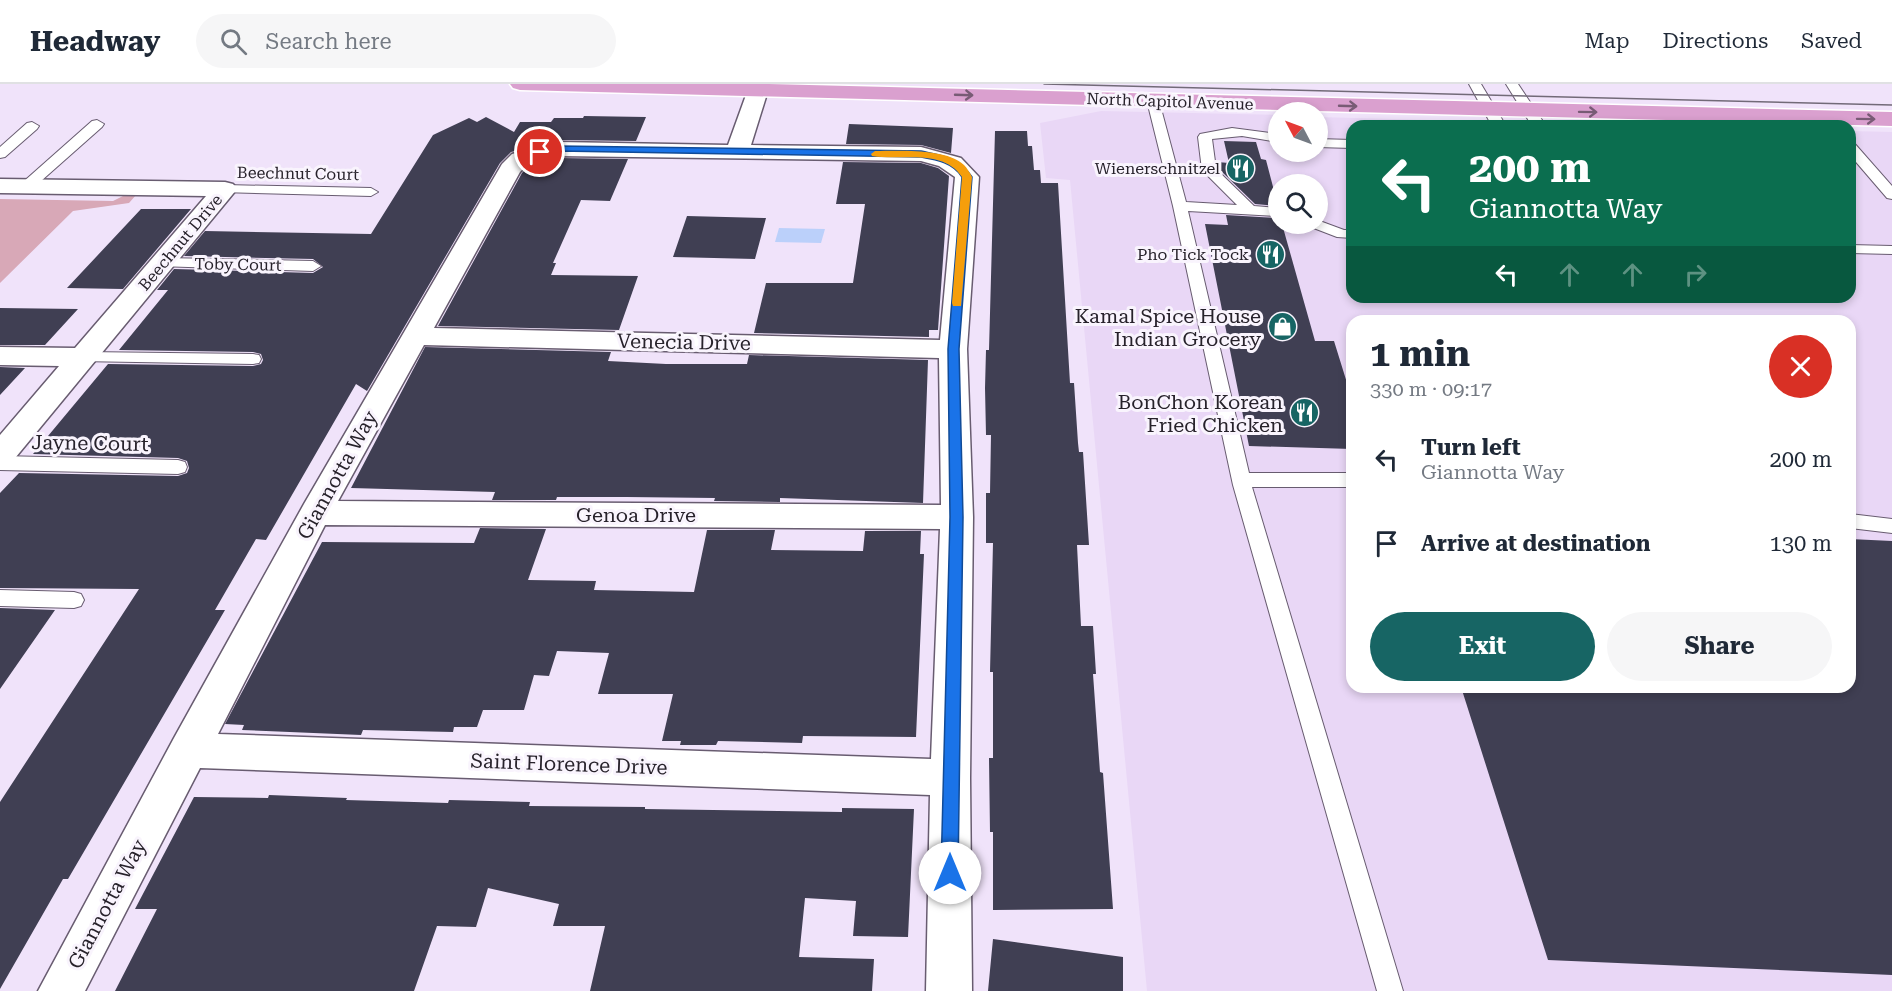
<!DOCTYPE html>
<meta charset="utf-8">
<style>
:root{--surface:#fff;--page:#f6f6f7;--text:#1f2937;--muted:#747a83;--line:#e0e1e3;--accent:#176564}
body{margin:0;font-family:"Roboto Serif",serif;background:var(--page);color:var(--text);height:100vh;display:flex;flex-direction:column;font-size:22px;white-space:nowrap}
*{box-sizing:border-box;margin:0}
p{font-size:20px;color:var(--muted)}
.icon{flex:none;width:33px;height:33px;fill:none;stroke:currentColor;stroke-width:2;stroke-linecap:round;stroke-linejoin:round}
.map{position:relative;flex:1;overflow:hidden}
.panel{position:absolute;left:1346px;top:231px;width:510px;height:378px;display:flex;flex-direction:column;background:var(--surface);border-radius:18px;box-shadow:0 3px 9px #0003}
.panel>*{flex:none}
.hud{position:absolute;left:1346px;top:36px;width:510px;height:183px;border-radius:18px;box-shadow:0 3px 9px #0003;background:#0b6e4f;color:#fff;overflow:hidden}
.needle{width:39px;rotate:311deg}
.buttons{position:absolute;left:1268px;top:18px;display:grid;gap:12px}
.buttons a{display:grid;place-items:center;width:60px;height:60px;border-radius:50%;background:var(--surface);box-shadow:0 3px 9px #0003;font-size:30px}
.pin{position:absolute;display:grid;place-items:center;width:51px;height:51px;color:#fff;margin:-26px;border:3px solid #fff;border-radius:50%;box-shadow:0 2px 6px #0007}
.me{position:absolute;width:66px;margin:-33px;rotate:0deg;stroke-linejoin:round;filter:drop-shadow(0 0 4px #0008)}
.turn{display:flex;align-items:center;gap:21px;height:126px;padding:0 24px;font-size:27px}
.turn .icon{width:78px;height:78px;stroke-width:2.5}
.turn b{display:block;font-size:42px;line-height:51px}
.lanes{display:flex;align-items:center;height:57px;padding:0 24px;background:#0003;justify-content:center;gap:30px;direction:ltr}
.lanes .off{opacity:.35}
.round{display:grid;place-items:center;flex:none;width:63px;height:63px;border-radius:32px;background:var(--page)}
.head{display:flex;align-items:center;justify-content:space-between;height:102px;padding:0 24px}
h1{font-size:36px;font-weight:700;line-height:45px}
.primary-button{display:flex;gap:12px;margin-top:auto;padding:12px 24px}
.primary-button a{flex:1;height:69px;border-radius:36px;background:var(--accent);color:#fff;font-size:24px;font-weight:700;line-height:69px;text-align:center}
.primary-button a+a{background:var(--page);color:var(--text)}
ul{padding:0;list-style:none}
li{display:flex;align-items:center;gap:18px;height:84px;padding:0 24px}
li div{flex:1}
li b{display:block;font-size:22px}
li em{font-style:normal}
header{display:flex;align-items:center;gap:36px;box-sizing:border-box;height:84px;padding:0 30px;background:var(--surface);border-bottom:2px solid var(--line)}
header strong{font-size:28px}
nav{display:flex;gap:33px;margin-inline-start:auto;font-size:21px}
.search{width:420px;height:54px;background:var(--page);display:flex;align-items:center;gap:15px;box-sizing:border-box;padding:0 21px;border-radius:33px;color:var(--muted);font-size:22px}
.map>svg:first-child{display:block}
.built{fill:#e9d7f6;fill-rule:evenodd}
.green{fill:#d8a8b7}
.water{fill:#bbd0fa}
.building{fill:#403f53}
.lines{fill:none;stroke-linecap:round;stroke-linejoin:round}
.lane-casing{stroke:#685c70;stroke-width:2}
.street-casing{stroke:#685c70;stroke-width:3}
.primary-casing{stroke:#fff;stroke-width:3}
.lane{fill:#fff;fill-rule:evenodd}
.street{fill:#fff;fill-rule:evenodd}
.primary{fill:#daa0cf;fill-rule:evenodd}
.tram{stroke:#726a78;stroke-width:1.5}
.oneway{stroke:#785b75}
.route{fill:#1a73e8;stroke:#114b97;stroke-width:1.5}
.slow{fill:#f59e0b}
.labels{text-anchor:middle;stroke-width:6;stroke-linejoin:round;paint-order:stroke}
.far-street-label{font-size:16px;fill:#27222b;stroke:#f9f4fd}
.far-poi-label{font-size:16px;fill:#27222b;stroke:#f9f4fd;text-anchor:end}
.poi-label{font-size:20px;fill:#27222b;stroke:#f9f4fd;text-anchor:end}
.street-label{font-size:20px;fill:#27222b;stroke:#f9f4fd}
</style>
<header>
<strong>Headway</strong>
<div class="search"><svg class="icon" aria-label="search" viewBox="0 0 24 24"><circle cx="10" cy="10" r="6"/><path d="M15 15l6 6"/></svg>Search here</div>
<nav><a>Map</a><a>Directions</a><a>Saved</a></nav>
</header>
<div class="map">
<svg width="1892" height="907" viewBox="0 0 1892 907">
<rect width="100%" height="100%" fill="#f0e3fa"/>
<path class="built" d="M1101,27l177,4v37h39v-35l345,9h-310v171h498v-166l42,1v859h-745l-77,-811 -24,-2 -6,-55zM1278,100h39v40h-39zM1352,237h498v366h-498z"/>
<path class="green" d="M125,111h11l-7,8 -56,8 -73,72v-84l113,2z"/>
<path class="water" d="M779,144l46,1 -4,14 -46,-1z"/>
<path class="building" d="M584,32l62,1 -10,24 -78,-1 -47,12 -11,11 -133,228 -11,-7 -90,156 -10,-1 -41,71h10l-157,269h-5l-63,110v-187l139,-213 -139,-1v-95l19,-20 159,3 9,-3 2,-5 -2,-7 -9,-3 -145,-4 75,-90 145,2 8,-2 2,-4 -2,-6 -8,-2 -134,-2 49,-60h-11l17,-21 139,4 10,-6 -10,-8 -129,-3 21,-25 166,3 62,-99 36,-17 8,4 9,-5 28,15 6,-10h31l3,-4h29z
M849,40l104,4 -2,25 -30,-8 -75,-1z
M995,47h32l1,15h4l2,24h6l1,13h17l12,200h4l4,60 1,9h4l6,93h-12l4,81h12l3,48h-3l7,98 3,1 10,136 -120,1v-78h-3l-1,-74h4v-86h-3l3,-129h-7v-50h4l1,-58h-5l-1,-47 1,-38h3z
M1224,57l32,1 5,17 5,1 12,46 -23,-2 -37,-36 -1,-6 12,1z
M559,74l69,1 -18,42 -29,-1 -28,63h3l-5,12 87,1 -19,54 -181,-4 84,-153 7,-7z
M843,78l78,1 17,5 11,8 -11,154h-9v7l-175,-4 12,-50h87l12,-79h-29z
M141,125h50l-68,80 -56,-1z
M1226,131l52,3v6h4l33,117h19l18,58v50l-103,-3 -44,-222 23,1z
M687,132l79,2 -11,41 -82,-2z
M0,224l78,1 -33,36h-45z
M425,263l186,5 -3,9 58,3h81l2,-9 179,5 -5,143 -143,-5v4l-66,-1 1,-3 -88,-1h-70l-1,3h-64l3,-8 -144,-4z
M0,283l25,1 -25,27z
M480,444l66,1 -18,51 68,1 -2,9 100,2 13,-62h68l-4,20 92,1 2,-20h56l-1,23h4l-8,183 -113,-1 -1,7 -84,-2 -2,4h-36l1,-4h-19l11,-47h-75l11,-41 -52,-2 -8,25 -15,-1 -10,35h-41l-6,17h-23l-1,5 -90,-2 -2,5 -119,-5 2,-5 -19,-1 97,-182 152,1z
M1850,455l42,2v434l-344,-15 -87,-273h389z
M0,524l55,2 -55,79z
M269,711l78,3 -1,2 102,3 1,-3 81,2 -1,4 116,1v2l197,3v-4l72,1 -6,128 -55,-1 3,-35 -51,-3 -6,59 75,2 -2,32h-282l15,-65h-52l6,-22 -71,-16 -12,39 -39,-1 -23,65h-299l42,-82h-22l59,-112 74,1z
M993,855l130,18v34h-135z"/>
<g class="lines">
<defs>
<path id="lane" d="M1469,0h12l25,42h-14z
M1506,0h12l28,42h-14z
M1153,13l6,4 27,101 51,3 -35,-35 -4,-33 2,-3 32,-6 46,6v8l-36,-6 -30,3 4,30 38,37 24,2v8l-90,-5 61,262h103v14h-100l151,504h-26l-144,-506 -60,-279 -26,-105z
M97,36l7,4 -2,3 -70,62h-10l-2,-3 2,-3 70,-62z
M32,38l7,4 -2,3 -32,28 -5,1v-11l27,-24z
M1317,55l35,1v8l-35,-1z
M1850,59l5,1 37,42v13l-5,-1 -37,-43z
M225,101l146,3 7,4 -7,4 -151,-4 -2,-3z
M1317,136l27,10h8v8l-15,-1 -26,-10 -2,-3h8z
M1850,161l42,1v8l-42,-1z
M163,174l150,3 8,5 -8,5 -155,-5 -3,-3z
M84,268l169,2 6,1 2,4 -2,4 -6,1 -175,-3 -2,-4 2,-4z
M0,372l178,4 7,2 2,5 -2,5 -7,2 -178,-4z
M1850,430l42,5v14l-42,-5z
M0,506l74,2 7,2 3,6 -3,6 -7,2 -74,-2z"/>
<path id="street" d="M750,0h20l-19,61 170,2 40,11 18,19 -12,172 6,168 -3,261 2,213h-46l4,-196 -730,-27 -115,223h-47l136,-253 130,-234 198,-340 10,-10 47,-12 169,3zM559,72l362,5 18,5 16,11 -15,163 -506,-12 86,-156 8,-8zM424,261l515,13 2,147 -603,-4zM325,441l615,4 -9,230 -713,-25z
M0,95l225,3 8,2 4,5 -226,274 -11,3v-31l59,-69 -59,-1v-18l75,1 131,-152 -206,-3z"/>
<path id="primary" d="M510,0h259l1123,28v14l-1372,-36 -7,-2z"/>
</defs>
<use href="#lane" class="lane-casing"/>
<use href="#street" class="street-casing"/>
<use href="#primary" class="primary-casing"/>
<use href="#lane" class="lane"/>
<use href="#street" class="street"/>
<use href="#primary" class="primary"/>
<path class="tram" d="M1044,0l848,21"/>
</g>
<defs><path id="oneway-shaft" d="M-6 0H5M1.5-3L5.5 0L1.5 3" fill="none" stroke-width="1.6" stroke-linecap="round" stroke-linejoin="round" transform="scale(1.5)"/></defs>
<g class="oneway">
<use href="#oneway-shaft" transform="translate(964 11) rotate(2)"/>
<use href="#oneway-shaft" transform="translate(1348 22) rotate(2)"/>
<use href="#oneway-shaft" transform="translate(1588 28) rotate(1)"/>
<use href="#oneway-shaft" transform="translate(1866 35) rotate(1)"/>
</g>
<path class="route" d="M559,62l362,5c23,5 37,6 51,26l-13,172 4,168 -5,356 -2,6 -6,2 -7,-2 -2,-6 9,-356 -2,-168 14,-172c-9,-14 -24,-17 -41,-20l-362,-6 -19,4 -5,-3z"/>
<path class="slow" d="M875,67c24,0 71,-3 89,14 3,3 6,8 8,12l-11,129h-8l-1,-3 10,-126c-19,-29 -61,-16 -90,-21l-1,-2z"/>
<defs>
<symbol id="restaurant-disc" viewBox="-11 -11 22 22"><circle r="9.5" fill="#176564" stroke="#f9f4fd"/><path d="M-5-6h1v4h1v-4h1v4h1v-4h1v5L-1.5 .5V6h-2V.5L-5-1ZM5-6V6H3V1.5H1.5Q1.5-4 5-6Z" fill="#fff"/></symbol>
<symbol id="shop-disc" viewBox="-11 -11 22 22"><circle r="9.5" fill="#176564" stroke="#f9f4fd"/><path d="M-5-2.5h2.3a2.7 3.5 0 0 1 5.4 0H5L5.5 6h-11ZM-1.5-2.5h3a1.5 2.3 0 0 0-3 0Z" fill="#fff"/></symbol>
</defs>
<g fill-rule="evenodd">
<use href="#restaurant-disc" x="1224" y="68" width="33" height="33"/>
<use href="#restaurant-disc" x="1254" y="154" width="33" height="33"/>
<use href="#shop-disc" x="1266" y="226" width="33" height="33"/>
<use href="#restaurant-disc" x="1288" y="312" width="33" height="33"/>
</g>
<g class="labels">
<g class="far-street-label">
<text transform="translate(1170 17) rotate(2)" y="6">North Capitol Avenue</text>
<text transform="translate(298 89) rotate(1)" y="6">Beechnut Court</text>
<text transform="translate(180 158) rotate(-50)" y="6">Beechnut Drive</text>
<text transform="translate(238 180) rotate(1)" y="6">Toby Court</text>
</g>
<g class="far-poi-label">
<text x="1220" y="90">Wienerschnitzel</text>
<text x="1249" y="176">Pho Tick Tock</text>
</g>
<g class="poi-label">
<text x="1261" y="239">Kamal Spice House<tspan x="1261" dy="23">Indian Grocery</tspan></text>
<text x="1283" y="325">BonChon Korean<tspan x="1283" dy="23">Fried Chicken</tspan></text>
</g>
<g class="street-label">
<text transform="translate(684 258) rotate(1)" y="7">Venecia Drive</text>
<text transform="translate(90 359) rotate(1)" y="7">Jayne Court</text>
<text transform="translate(337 391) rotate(-61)" y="7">Giannotta Way</text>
<text x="636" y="438">Genoa Drive</text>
<text transform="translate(569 680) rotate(2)" y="7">Saint Florence Drive</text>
<text transform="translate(107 820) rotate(-62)" y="7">Giannotta Way</text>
</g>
</g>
</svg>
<div class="buttons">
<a><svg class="needle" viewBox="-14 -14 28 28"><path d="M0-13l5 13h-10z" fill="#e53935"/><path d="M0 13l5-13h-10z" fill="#747a83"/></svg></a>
<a><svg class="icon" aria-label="search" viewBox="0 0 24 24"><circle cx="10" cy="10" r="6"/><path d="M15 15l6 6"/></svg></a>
</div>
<div class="pin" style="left:540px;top:68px;background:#d93025"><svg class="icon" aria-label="arrive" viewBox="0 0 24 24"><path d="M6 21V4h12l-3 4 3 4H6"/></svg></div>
<svg class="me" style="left:950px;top:789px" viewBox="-20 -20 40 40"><circle r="19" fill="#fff"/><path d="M0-13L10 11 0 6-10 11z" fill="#1a73e8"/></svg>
<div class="hud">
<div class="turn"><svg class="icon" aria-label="left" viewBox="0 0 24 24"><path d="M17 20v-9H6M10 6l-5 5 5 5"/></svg><div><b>200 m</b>Giannotta Way</div></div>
<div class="lanes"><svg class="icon" aria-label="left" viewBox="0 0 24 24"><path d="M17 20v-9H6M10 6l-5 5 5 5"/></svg><svg class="icon off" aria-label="ahead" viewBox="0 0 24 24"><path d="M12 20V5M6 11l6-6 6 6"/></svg><svg class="icon off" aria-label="ahead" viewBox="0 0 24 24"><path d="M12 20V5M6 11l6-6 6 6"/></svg><svg class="icon off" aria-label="right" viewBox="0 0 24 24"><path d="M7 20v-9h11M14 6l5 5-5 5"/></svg></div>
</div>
<section class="panel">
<div class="head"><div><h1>1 min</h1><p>330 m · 09:17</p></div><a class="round" style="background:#d93025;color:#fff"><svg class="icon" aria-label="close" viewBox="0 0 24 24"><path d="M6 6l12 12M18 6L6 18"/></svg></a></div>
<ul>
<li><svg class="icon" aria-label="left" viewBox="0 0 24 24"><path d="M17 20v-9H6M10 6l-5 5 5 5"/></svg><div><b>Turn left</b><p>Giannotta Way</p></div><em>200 m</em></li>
<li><svg class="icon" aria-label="arrive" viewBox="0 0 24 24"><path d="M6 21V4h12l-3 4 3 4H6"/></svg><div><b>Arrive at destination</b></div><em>130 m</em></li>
</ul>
<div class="primary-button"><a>Exit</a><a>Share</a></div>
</section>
</div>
